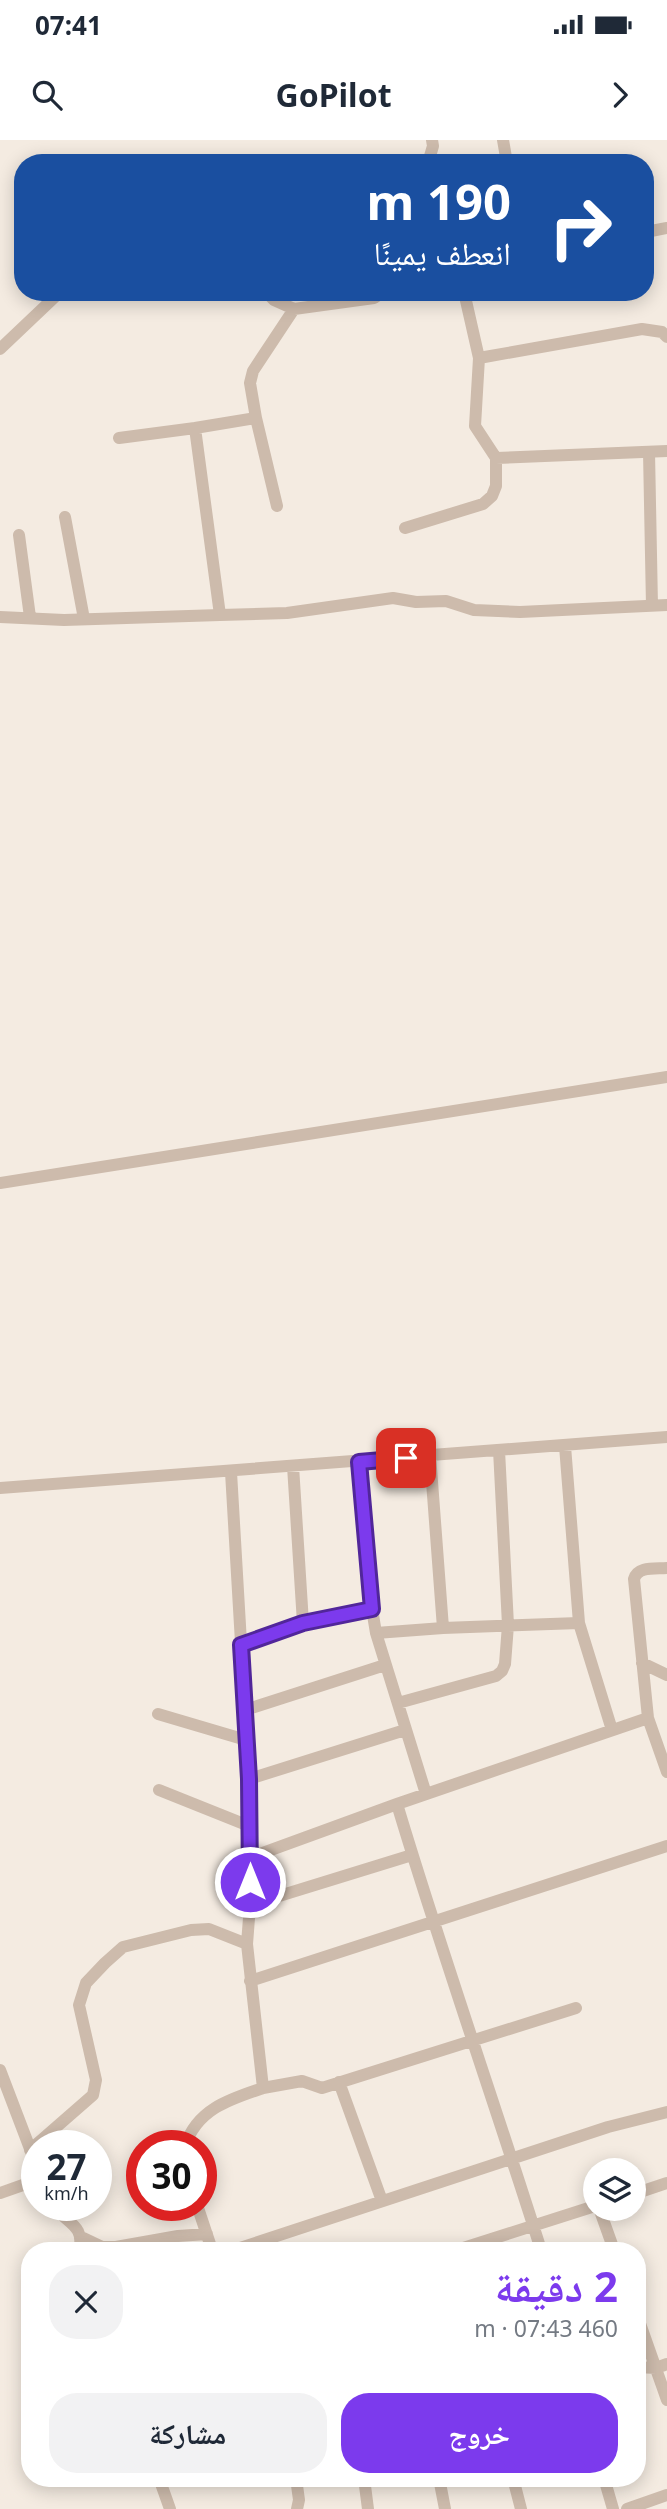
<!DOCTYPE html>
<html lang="ar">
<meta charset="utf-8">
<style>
:root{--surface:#fff;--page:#f2f2f3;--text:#1f2937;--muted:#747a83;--accent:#7c3aed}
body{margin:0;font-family:"Noto Sans","Noto Naskh Arabic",sans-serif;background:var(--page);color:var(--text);direction:rtl;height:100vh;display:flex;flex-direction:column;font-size:26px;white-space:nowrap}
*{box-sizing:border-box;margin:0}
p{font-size:23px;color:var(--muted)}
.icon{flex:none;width:38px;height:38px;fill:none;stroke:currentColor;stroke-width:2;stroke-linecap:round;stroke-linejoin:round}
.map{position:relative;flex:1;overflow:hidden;direction:ltr}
.drawer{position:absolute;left:21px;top:2102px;width:625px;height:245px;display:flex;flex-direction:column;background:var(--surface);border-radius:28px;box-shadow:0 4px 18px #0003;direction:rtl}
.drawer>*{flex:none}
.guide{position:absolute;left:14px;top:14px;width:640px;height:147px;border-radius:28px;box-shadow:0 4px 18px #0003;direction:rtl;background:#1a4fa0;color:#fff;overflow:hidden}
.fabs{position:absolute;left:583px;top:2018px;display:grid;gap:14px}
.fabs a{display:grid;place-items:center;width:63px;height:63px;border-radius:50%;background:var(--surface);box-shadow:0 4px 18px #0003;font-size:35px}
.speed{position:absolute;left:21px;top:1990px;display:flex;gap:14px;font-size:35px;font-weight:700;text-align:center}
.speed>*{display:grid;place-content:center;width:91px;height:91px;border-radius:50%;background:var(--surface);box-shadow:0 4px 18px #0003;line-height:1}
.speed small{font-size:18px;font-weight:400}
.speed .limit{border:10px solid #d22;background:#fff;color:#111}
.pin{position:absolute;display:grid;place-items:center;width:60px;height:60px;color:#fff;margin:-30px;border-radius:14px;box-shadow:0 4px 10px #0006}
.me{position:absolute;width:77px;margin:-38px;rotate:0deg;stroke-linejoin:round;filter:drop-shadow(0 0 5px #0008)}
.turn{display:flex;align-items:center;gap:24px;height:147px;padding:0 28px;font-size:32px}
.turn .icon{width:91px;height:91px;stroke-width:2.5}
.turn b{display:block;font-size:49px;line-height:60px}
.round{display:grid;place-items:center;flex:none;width:74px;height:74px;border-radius:28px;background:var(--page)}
.headline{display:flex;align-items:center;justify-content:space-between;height:119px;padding:0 28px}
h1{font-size:42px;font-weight:700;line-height:52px;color:var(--accent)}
.primary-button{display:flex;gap:14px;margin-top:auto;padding:14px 28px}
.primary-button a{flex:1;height:80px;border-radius:28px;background:var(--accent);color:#fff;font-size:28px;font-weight:700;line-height:80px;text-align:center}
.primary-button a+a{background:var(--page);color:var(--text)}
.status{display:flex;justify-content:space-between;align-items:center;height:49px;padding:0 35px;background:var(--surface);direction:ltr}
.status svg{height:19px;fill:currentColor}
header{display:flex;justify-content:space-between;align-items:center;height:91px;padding:0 28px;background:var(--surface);font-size:32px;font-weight:700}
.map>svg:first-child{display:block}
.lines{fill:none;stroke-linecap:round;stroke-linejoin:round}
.minor{stroke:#cdbbac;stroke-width:12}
.route-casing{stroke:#51269a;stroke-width:18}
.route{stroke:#7c3aed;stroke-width:12}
</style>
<div class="status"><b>07:41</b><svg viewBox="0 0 49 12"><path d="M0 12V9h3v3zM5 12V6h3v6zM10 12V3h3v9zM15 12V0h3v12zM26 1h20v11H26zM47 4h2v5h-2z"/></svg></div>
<header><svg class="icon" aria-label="forward" viewBox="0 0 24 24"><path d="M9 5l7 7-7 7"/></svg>GoPilot<svg class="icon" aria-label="search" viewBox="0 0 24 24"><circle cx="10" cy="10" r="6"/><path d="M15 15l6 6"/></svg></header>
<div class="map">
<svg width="667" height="2369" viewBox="0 0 667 2369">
<rect width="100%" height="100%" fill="#f4ebe1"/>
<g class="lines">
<path class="minor" d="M503,0l4,23
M428,23l5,-17 -1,-6
M646,92l21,-4
M266,152l8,8 20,9 80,-11 9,-6
M0,209l60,-57
M479,218l163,-29 20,3 5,5
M256,278l21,88
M195,288l61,-10 -6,-35 3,-12 41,-62
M649,312l3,154
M496,318l171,-7
M65,377l19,102
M405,388l78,-24 9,-8 4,-10v-28l-21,-32 4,-68 -15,-66
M19,395l11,82
M220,475l67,-2 106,-15 23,4 30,-1 28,9 46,2 147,-7
M0,477l64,3 156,-5 -25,-187 -76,10
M0,1043l667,-106
M565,1306l14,177 33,107
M430,1315l13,173
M359,1322l13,147 4,24 50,161
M293,1326l10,157
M0,1348l667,-51
M667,1428c-12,1 -29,-2 -33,11l14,139 19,54
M376,1493l67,-5 136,-5
M241,1505l62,-22 69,-14
M642,1523l25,12
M398,1563l98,-27 6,-5 3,-7 3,-39 -9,-175
M245,1570l140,-45
M158,1574l88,26
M249,1639l156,-49
M159,1650l90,36
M397,1664c45,150 97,297 144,446
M249,1718l148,-54 251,-86
M250,1765l162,-50
M250,1841l417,-135
M0,1930l37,97
M339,1942l43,119
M263,1948l39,-7 20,7 254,-80
M185,2006c12,-37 45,-47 78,-58l-16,-144 3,-39 -1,-126 -18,-307
M30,2010l63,-55 3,-15 -17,-75 7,-22 19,-20 18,-16 68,-17 18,-1 38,15
M0,2053l37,-13
M634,2054l33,-11
M53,2065c12,18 33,20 26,45
M197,2065l15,45
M599,2068l15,42
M81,2097l21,10h14l62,-11 29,-2
M234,2110l374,-123 59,-15
M457,2110l138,-44
M637,2175l30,85
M637,2227l19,1 11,-4
M159,2338l11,31
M296,2338l3,22 -2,9
M364,2338l4,31
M439,2338l6,31
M513,2338l8,31
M604,2338l9,31
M627,2369l40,-14"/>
</g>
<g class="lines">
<defs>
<path id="route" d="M250,1742l-1,-103 -8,-134 62,-22 69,-14 -13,-147 47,-4"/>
</defs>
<use href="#route" class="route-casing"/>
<use href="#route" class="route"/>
</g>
</svg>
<div class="fabs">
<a><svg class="icon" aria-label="layers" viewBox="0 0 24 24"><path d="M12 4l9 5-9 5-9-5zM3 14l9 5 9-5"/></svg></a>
</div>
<div class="speed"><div>27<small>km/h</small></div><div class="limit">30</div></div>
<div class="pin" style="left:406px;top:1318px;background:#d93025"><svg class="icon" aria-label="arrive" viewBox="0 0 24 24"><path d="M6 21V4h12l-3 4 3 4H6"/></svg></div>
<svg class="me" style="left:250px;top:1742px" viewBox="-20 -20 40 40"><circle r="17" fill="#7c3aed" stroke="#fff" stroke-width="3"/><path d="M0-11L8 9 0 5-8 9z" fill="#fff"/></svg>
<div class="guide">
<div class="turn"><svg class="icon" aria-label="right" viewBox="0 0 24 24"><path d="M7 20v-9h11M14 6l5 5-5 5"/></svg><div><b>190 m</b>انعطف يمينًا</div></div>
</div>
<section class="drawer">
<div class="headline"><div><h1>2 دقيقة</h1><p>460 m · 07:43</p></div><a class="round"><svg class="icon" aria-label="close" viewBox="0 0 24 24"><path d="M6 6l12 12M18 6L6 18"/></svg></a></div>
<div class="primary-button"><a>خروج</a><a>مشاركة</a></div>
</section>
</div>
